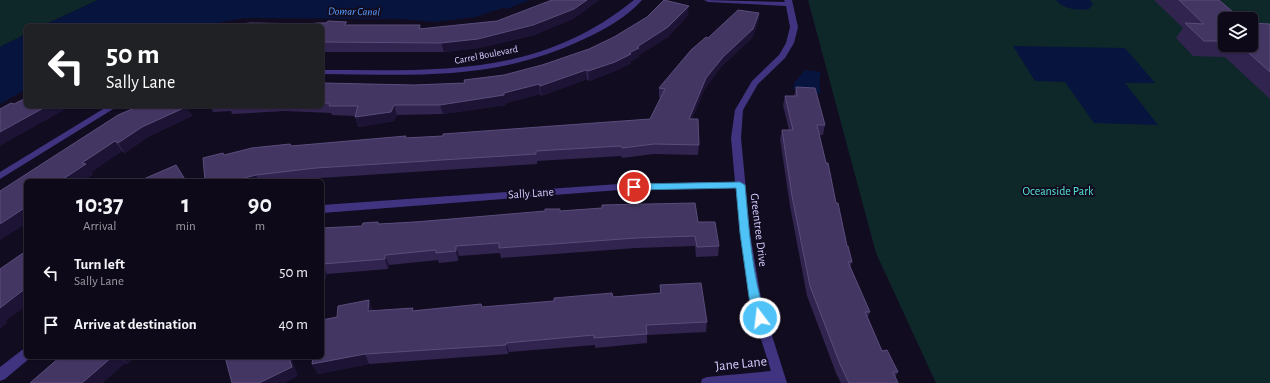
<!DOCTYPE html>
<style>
:root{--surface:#0e0918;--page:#171221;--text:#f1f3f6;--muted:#9b9aa2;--line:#2e2a37}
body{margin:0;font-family:"Alegreya Sans",sans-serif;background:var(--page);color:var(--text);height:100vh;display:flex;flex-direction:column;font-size:15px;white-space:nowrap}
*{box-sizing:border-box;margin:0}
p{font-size:13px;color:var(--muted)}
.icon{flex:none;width:22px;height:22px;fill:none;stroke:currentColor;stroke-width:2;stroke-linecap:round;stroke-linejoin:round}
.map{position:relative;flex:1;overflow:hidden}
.panel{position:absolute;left:24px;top:179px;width:300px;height:180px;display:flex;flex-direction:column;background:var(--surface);border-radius:6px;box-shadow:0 1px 3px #0004,0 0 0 1px var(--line)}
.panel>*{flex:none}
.guide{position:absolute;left:24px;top:24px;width:300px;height:84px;border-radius:6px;box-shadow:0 1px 3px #0004,0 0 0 1px var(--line);background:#202124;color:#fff;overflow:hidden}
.tools{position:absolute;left:1218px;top:12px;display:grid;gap:8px}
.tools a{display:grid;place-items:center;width:40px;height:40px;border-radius:6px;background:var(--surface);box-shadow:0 1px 3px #0004,0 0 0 1px var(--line);font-size:20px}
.pin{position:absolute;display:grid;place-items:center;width:34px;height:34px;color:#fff;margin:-17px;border:2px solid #fff;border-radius:50%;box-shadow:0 1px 4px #0007}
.me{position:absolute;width:44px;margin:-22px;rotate:345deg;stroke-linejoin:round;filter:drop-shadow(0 0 3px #0008)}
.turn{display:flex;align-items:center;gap:14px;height:84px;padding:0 16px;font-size:18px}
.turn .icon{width:52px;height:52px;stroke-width:2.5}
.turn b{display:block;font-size:28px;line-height:34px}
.eta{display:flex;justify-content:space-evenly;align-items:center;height:68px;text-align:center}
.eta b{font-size:24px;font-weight:700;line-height:28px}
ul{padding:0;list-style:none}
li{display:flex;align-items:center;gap:12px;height:52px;padding:0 16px}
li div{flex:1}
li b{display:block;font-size:15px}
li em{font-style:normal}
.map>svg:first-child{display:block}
.green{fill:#0e282a;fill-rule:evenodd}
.water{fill:#07143e}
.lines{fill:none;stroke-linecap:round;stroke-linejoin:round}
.street{fill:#403481;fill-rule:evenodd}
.wall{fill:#31244f}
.shaded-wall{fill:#1d1334}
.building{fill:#433662;stroke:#5a4d7b}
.route{fill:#4fc3f7;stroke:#337fa1}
.labels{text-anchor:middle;stroke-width:4;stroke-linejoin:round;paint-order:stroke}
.far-street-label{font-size:10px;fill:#d7cbff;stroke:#120c20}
.far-water-label{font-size:11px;font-style:italic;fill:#599eff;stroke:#120c20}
.park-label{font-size:12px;fill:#52e4d1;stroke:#120c20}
.street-label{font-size:12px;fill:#d7cbff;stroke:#120c20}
.near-street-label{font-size:14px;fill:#d7cbff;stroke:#120c20}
</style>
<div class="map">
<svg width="1270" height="383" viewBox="0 0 1270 383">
<rect width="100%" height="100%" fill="#120c20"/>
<path class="green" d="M0,0h98l-56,26h-16v8l-26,13z
M808,0h462v383h-334l-60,-130zM1225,19h26v26h-26z"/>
<path class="water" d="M98,0h432l-23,9 -4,-1 -28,9 -41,5 -32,-3 -158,-1 -43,8h-159z
M1056,0h34l3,4 -4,5c-11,2 -25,0 -33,-9z
M26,34v55l-26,15v-57z
M1013,46l112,2 30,35h-30l33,42 -64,-2 -29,-41 -30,-1z
M805,70l16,2c-3,7 0,16 -1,22l-27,-5 1,-6z"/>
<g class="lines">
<path class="street" d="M634,0h8c-15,17 -38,30 -58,39 -88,42 -168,36 -262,35v-4c116,0 216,8 312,-70z
M704,0l81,2 -1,-2h8l6,27 -4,16 -9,15 -27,26 -15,26 -2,28 9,95 12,71 25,79h-86l1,-4 5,-2 64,-6 -21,-67 -10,-71 -4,-45 -117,2 -297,23v-8l297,-21 116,-2 -4,-44 4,-28 17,-29 27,-26 7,-12 4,-16 -4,-21 -78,-4z
M108,106h10l-118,73v-7z
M26,349v8l4,1 -25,21 -5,2v-14l22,-17z"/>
</g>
<path class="wall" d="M1154,0h65l6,19v26h26l19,-21v75l-45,-42 -32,-1 -17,-18 7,-10z
M759,13l-1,9 -6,16 -30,28 -17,22 -13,31 7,26 -1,10 -44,-1 -32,4 -1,-2 -84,5v3l-217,14 -28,3h-87l19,-26 67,-9 115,-10v2l37,-2 207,-17 10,-21 -1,-1v-9l49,-50z
M688,15l-20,22 -29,18v2l-8,4v2l-16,8 -26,10 -2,-2 -46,17 -1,-2 -34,9v2l-63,9 -46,1 -3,6 -36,6 -3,-11 -23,-1 -1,-2 -46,-2 -53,3 -1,-3 -18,1 -3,-6h112v-23l92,2 51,-2 39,-8 38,-10z
M575,18l-41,17 -55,13 -35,4h-122v-26l-8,-2 12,-1 22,2h72l1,4z
M796,87l29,38 -2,10h-4l7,28 21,83 5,16 -2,6 20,44 -2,5 14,34 16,21 -3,5 3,6h-57l-5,-10 -29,-77 -17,-90 -10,-67 2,-9h7l-6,-25 2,-9h9z
M139,106h46l7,10 -44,21 -23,16 -3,-2 -31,21 2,2 -10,7h-57v42l-26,17v-49z
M560,211l138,11 21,24 -1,10 -22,1 -1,-11 -59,2 -135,10 -1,-5 -41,3 -1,5 -19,2 -1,-3 -49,5 -1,4 -61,5 -4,13 -1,1v-60l40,-2 16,-4 1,2z
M660,285l47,37 -1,10 -59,3v8l-52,5v-3l-86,7 -1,2 -139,10 -51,10 -6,-10 61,-54v1h41l68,-4 178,-14z
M60,357h75l-8,7 -2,-1 -23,20h-72z"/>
<path class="shaded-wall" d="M587,0h13l-25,18 -41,17 -55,13 -35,4 -3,-9z
M689,6l-1,9 -20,22 -29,18v2l-8,4v2l-16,8 -26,10 -1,-10 41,-18z
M759,13l-1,9 -6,16 -30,28 -17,22 -17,41 1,-10 17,-41z
M586,70l1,9 -46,17 -1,-10z
M539,84l1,10 -34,9v2l-63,9 -3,-9 64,-12z
M394,105l3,10 -3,6 -36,6 -3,-10z
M47,106h21l-5,3 1,1 -64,36v-14z
M186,107l6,9 -44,21 -23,16 -7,-10 24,-16z
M115,141l7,10 -31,21 2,2 -10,7h-23l22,-18z
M256,175l3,6h-26z
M26,207v16l-26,17v-16z
M456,246l3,10 -1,5 -2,-10z
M385,255l4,10 -1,4 -3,-10z
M322,264l5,10 -4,13 -1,-2z
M26,288v18l-20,15 1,2 -7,6v-21z
M369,300l4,10v11l-5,-10z
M506,343l3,9 -1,2 -2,-9z
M365,354l4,10 -51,10 -6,-10z
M112,357h7l6,6 -23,20h-20z
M120,357h15l-8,7z
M289,357h2l7,19 -13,7h-26z"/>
<path class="building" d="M552,0h35l-13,9 -41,16 -55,14 -37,4 -119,-1v-16h-83v-2l12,-1 63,1 2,-1h10l2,-2 19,1 -3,3h76l-1,4 78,-8z
M664,0l25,6 -21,21 -31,20 2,1 -10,5 2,1 -16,8 -27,9 -2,-1 -46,16 -1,-2 -35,9v2l-64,10h-46l-3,7 -36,5 3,-11h-29l1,-3h-8v-20l92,2 51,-2 -1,-3 40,-5 38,-10 47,-16 25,-12 33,-20z
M1179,0h40l22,19h-16v22h-21l-19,-18 19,1z
M738,10l21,3 -6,16 -30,28 -17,21 -17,41h9l1,26 -45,-1 -32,4 -1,-2 -85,5v3l-220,14 -60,7 -23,6h-28l-2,-23 20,-5 1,2 28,-7 38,-4 1,2 115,-10 -1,2 38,-2v-2l207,-15 15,-30 -6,-1 32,-38 15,-13 2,1z
M1251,23l19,1v48l-30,-27h11z
M796,87l19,1 10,37h-8l9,38h2l8,40h2l9,43h1l4,16h-4l22,50h-5l17,39 5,-1 11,22h-5l5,11h-49l-9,-19 -30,-78 -18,-90 -10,-66h11l-8,-34h12z
M26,98v8h21l-47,26v-23l11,-6 3,1z
M139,106h46l1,1 -44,20 -24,16 -3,-2 -33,22 4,1 -26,17h-34v26l-26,17v-33l118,-76z
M176,165l10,16h-47z
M695,203l3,19h17l4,24 -22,1 -2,-11 -59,2 -137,10v-5l-43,3v5l-20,2v-3l-51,5v4l-63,5v1v-37l40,-2 1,-3 15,-1v2l38,-2 129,-11v-2h15v2l42,-3v-3z
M26,251v37l-26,20v-39z
M701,283l6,39 -61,3 1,9 -53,4v-3l-88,8v2l-141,9 -53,10 1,-7h9v-37l15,-3 1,-11 31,-6 -1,11 45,-3 -1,3 69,-7 1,3 72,-6v-3l58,-5 1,4 48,-4 -1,-8z
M60,357h52l-30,26h-52z
M225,357h64l3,10 -33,16h-27z"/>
<path class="route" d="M740,182l5,3c4,44 7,91 21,133l-2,4 -4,1 -4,-1 -6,-18 -10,-71 -4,-45 -102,2 -5,-3 5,-3z"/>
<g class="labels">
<g class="far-street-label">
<text transform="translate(486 54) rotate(-11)" y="4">Carrel Boulevard</text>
</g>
<g class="far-water-label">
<text transform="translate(354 11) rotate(1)" y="4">Domar Canal</text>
</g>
<g class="park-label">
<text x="1058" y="195">Oceanside Park</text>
</g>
<g class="street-label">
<text transform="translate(531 193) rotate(-4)" y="4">Sally Lane</text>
<text transform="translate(759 230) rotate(83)" y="4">Greentree Drive</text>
</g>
<g class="near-street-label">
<text transform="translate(741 363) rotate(-6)" y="5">Jane Lane</text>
</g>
</g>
</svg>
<div class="tools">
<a><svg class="icon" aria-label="layers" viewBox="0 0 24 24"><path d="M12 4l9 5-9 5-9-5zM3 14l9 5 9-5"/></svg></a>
</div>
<div class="pin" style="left:634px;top:187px;background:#d93025"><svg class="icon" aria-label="arrive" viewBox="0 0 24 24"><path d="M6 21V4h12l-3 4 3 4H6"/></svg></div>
<svg class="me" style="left:760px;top:318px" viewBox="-20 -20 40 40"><circle r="17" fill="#4fc3f7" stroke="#fff" stroke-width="3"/><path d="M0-11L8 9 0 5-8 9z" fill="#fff"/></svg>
<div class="guide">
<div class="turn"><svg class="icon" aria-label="left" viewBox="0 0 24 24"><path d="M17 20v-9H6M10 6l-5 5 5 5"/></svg><div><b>50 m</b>Sally Lane</div></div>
</div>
<section class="panel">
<div class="eta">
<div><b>10:37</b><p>Arrival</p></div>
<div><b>1</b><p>min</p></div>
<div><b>90</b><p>m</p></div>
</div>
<ul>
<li><svg class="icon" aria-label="left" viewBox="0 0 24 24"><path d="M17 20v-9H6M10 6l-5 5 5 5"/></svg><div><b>Turn left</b><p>Sally Lane</p></div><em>50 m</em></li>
<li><svg class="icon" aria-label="arrive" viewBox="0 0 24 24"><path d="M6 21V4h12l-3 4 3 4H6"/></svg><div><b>Arrive at destination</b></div><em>40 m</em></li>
</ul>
</section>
</div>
